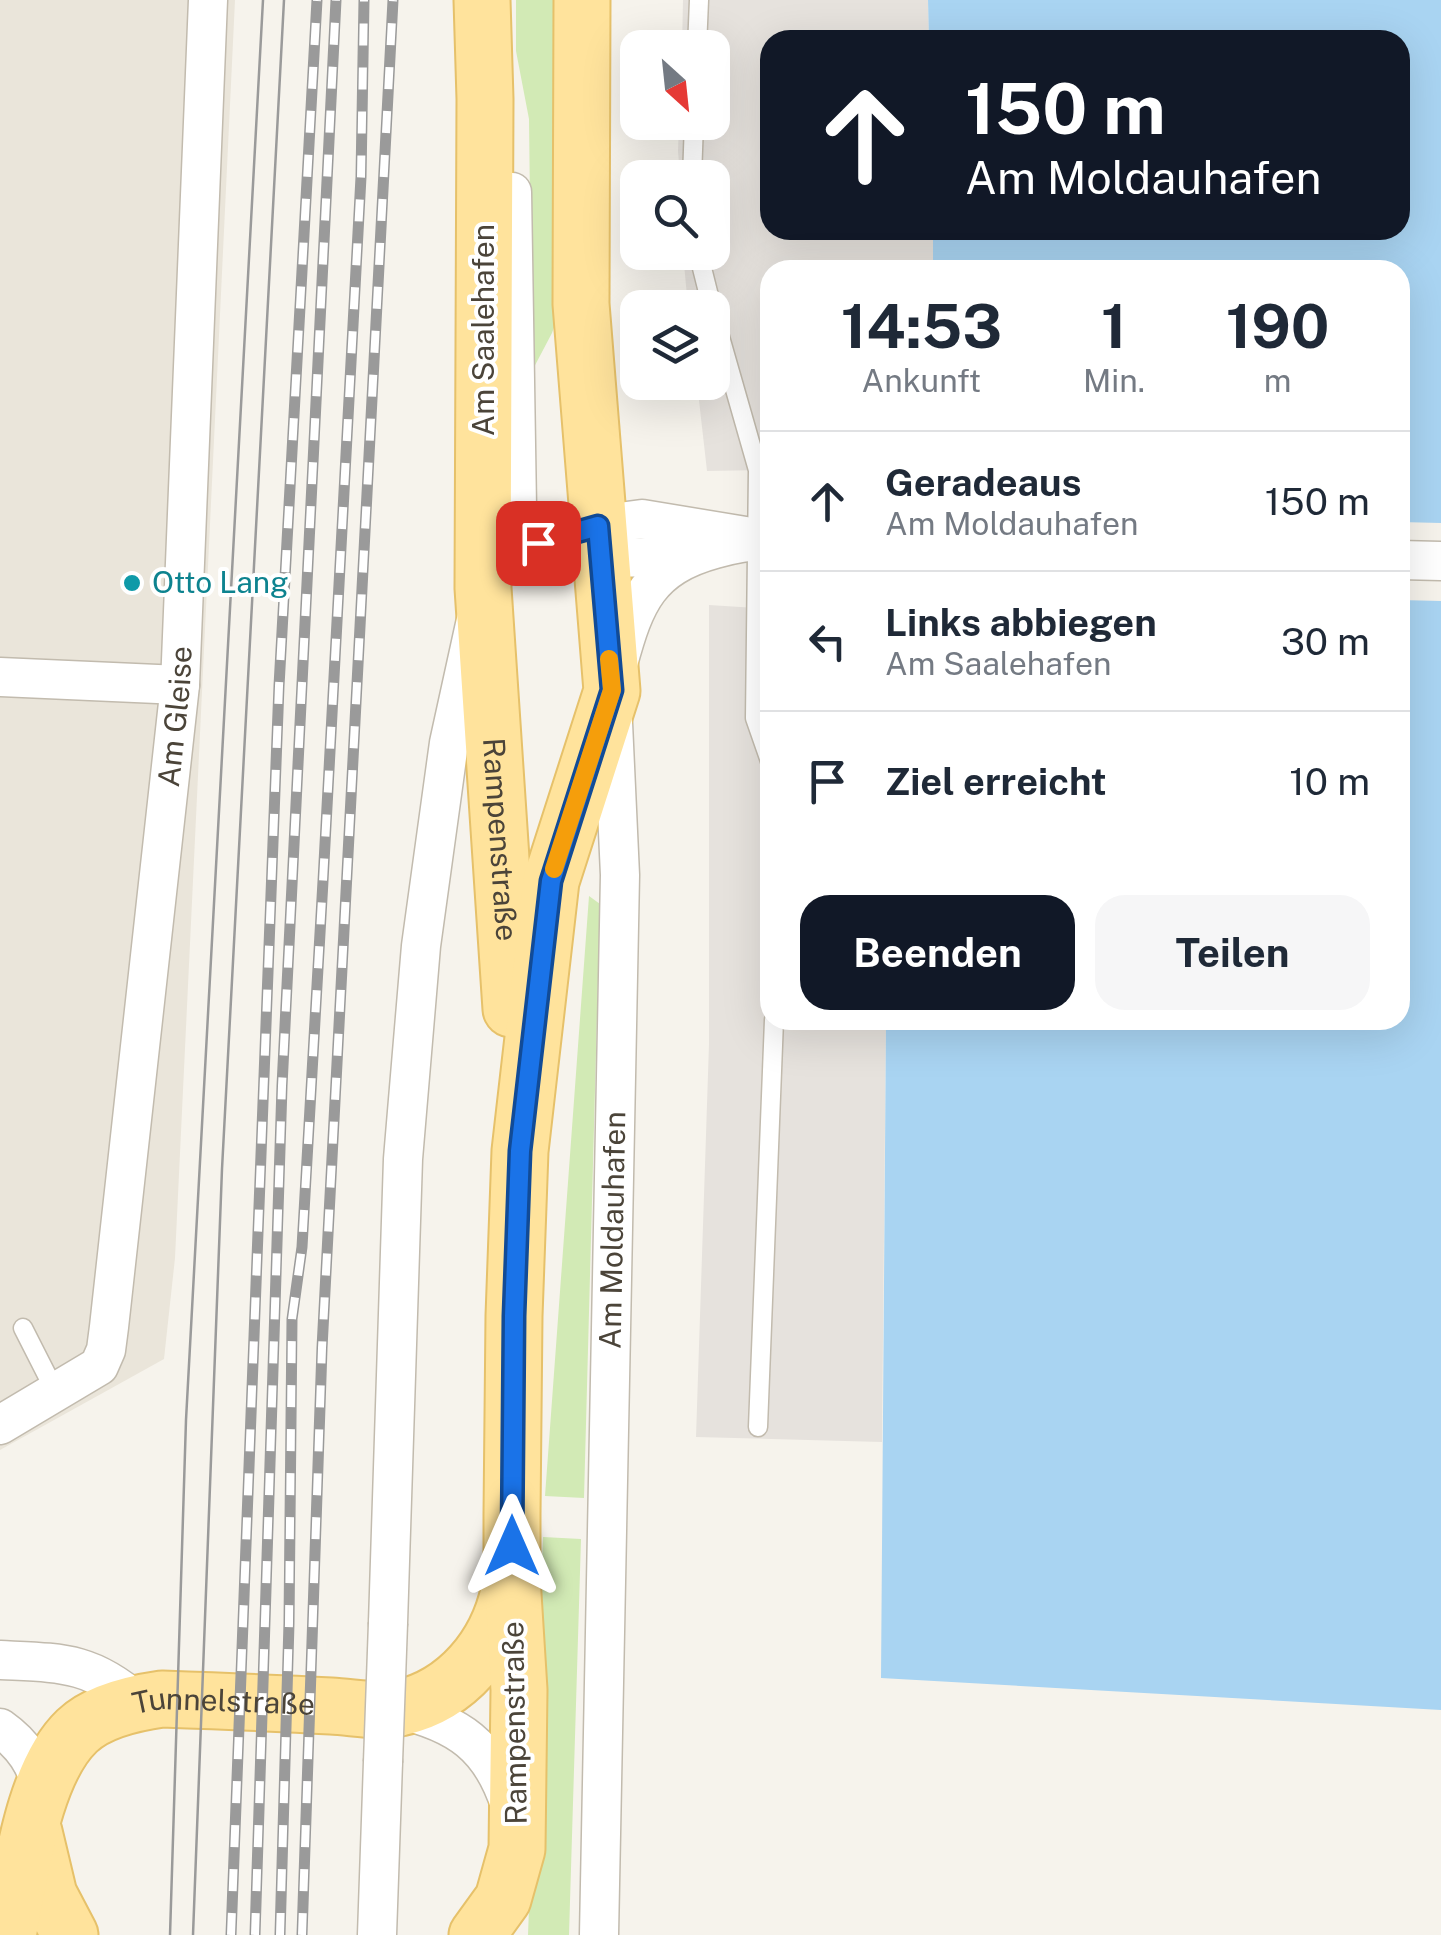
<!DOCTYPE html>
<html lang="de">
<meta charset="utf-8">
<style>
:root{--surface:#fff;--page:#f6f6f7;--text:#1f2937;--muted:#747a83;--line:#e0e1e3;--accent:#111827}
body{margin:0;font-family:"Public Sans",sans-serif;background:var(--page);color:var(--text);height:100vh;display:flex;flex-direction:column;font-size:38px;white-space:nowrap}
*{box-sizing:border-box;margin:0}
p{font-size:32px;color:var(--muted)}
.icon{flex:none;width:55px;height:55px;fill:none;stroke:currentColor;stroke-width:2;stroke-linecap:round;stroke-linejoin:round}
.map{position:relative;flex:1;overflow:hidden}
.sheet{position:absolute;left:760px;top:260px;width:650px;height:770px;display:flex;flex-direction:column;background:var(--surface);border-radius:30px;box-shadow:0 10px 40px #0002}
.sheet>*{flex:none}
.top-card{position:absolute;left:760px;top:30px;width:650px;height:210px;border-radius:30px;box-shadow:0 10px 40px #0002;background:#111827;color:#fff;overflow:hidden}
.needle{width:65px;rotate:153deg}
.fabs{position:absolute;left:620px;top:30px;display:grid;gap:20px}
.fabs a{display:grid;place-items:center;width:110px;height:110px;border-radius:20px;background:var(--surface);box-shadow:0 10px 40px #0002;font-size:50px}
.pin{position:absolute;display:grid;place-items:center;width:85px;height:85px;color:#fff;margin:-42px;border-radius:20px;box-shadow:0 5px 15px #0006}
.me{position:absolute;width:110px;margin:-55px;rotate:0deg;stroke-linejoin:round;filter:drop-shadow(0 0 8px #0008)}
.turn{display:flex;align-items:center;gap:35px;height:210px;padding:0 40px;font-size:45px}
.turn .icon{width:130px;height:130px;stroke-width:2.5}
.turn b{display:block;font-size:70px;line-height:85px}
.eta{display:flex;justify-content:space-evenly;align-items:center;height:170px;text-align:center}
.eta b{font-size:60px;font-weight:700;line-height:70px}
.cta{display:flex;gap:20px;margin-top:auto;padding:20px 40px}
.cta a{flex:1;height:115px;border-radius:30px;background:var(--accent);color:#fff;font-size:40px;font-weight:700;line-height:115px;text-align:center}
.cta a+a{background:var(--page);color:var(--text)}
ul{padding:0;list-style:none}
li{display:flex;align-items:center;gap:30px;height:140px;padding:0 40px;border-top:2px solid var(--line)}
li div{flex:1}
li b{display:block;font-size:38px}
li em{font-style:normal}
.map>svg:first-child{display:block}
.residential{fill:#eae5da}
.industrial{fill:#e6e2dd}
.green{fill:#d2eab5}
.water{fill:#a9d4f2}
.pier{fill:#f6f3ec}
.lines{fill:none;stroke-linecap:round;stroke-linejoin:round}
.service-casing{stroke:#c2bbae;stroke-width:21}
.minor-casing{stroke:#c2bbae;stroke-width:41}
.primary-casing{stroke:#e6c16a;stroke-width:59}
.service{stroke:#fff;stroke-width:18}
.minor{stroke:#fff;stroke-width:38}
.primary{stroke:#ffe39c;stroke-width:55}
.tram{stroke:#9a9a9a;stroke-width:2.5}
.rail-casing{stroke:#9a9a9a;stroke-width:11}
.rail{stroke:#fff;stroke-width:8;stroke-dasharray:22;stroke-linecap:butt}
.minor-bridge-casing{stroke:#c2bbae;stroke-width:41;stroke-linecap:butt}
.minor-bridge{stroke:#fff;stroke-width:38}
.route-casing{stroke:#114b97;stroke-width:25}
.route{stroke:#1a73e8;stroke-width:18}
.slow{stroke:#f59e0b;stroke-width:18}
.culture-dot{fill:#0f9aa8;stroke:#fff;stroke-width:4}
.labels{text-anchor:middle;stroke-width:8;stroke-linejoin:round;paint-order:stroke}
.street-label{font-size:30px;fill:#4b4439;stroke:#fff}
.culture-label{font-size:30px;fill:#0d838f;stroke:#fff;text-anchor:start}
</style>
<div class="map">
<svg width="1441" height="1935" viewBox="0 0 1441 1935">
<rect width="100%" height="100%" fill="#f6f3ec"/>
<path class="residential" d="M0,0h235l-60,1258 -11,101 -164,91z"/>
<path class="industrial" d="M683,0h245l1,40h-159v190h163v40h-163v200l-63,1 -10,-88 15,-1v-74l-24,-1 -5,-54 29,-1v-74l-32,-1 -2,-26 1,-28 33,-1v-74l-30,-1z
M709,605l61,4v411h116l-4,422 -186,-5 13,-393z"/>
<path class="green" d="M516,0h44l1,307 -9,26 -20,38 -3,-252 -13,-68z
M589,896l11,8 -16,594 -39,-2z
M543,1537l38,2 -12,396h-41z"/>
<path class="water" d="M928,0h513v1710l-560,-32 5,-658h514v-750h-467v-40h467v-190h-471z"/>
<path class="pier" d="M1400,522l41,1v78l-41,-1z"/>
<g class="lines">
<defs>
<path id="service" d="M697,48l2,-48
M692,178l2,-56
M698,252l14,56
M712,309l46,161 -3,248 15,43
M23,1328l33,65
M758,1427l16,-407"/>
<g id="minor">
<path d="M512,192l5,315c3,10 6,21 13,29 29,34 120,18 162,20"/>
<path d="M1400,560l41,1"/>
<path d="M618,664c17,-63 31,-97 97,-115 18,-5 36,-9 55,-8"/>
<path d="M0,677l180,8"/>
<path id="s1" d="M0,1425l99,-59 7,-16 3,-23 71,-642 28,-685"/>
<path d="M388,1623l15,-464 18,-213 28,-203 34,-155 24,-29 39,-19 51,-15 45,-6 103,17"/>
<path d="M0,1660c61,3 90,1 138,43"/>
<path d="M398,1709c60,14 93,37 112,96"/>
<path d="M0,1728c24,17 36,36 43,64"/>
<path d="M377,1935l6,-173"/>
<path id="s2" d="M599,1935l21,-1060 -7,-152"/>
</g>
<g id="primary">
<path id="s3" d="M482,0l3,99 -2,489 28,421"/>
<path d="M34,1832l15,63 21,40"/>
<path id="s4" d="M8,1935c13,-59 24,-161 69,-204 21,-20 57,-28 85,-32 57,2 113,4 169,7 22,1 49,7 69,2 58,-13 97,-62 109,-117"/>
<path d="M477,1935l26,-36 14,-50 2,-159 -7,-112v-64l2,-198 6,-165 31,-270 61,-190 -31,-387 1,-304"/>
</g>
</defs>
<use href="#service" class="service-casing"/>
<use href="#minor" class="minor-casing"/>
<use href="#primary" class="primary-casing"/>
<use href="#service" class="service"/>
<use href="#minor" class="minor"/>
<use href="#primary" class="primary"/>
<path class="tram" d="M170,1935l16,-515 77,-1420
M193,1935l29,-766 62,-1169"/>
<defs>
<path id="rail" d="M231,1935l48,-1249 38,-686
M255,1935l27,-849 54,-1086
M280,1935l9,-312 3,-304 10,-72 21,-366 38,-704 3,-177
M302,1935l20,-587 71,-1348"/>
</defs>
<use href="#rail" class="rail-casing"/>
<use href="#rail" class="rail"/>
<defs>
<path id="minor-bridge" d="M383,1762l5,-139"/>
</defs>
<use href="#minor-bridge" class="minor-bridge-casing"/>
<use href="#minor-bridge" class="minor-bridge"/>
</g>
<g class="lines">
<defs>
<path id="route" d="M512,1546l2,-230 6,-165 31,-270 61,-191 -14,-164 -60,17"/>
</defs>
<use href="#route" class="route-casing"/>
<use href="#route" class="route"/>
<path class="slow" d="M554,869l58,-179 -3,-31"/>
</g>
<circle class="culture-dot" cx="132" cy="583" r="10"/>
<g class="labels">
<g class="street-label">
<text transform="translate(484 330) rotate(-90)" y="10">Am Saalehafen</text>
<text dy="10" stroke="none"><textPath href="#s1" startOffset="770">Am Gleise</textPath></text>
<text dy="10" stroke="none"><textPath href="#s3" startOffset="840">Rampenstraße</textPath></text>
<text dy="10" stroke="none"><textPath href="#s2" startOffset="705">Am Moldauhafen</textPath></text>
<text dy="10" stroke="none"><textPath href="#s4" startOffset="372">Tunnelstraße</textPath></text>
<text transform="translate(515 1723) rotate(-91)" y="10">Rampenstraße</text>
</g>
<g class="culture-label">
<text x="152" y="593">Otto Lang</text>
</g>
</g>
</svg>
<div class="fabs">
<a><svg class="needle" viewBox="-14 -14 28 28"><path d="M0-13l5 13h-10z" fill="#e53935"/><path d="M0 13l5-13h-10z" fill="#747a83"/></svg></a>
<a><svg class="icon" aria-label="search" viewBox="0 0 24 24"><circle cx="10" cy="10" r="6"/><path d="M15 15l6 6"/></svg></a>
<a><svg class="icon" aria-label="layers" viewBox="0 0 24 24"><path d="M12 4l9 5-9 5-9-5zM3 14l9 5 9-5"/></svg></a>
</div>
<div class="pin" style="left:538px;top:543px;background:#d93025"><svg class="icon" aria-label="arrive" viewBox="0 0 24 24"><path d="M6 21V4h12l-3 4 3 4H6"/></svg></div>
<svg class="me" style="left:512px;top:1546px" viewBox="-20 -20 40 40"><path d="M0-17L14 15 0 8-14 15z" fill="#1a73e8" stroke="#fff" stroke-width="4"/></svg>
<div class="top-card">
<div class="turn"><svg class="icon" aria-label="ahead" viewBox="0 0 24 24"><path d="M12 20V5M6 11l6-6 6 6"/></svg><div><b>150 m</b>Am Moldauhafen</div></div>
</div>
<section class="sheet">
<div class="eta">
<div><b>14:53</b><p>Ankunft</p></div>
<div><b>1</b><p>Min.</p></div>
<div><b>190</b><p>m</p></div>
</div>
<ul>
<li><svg class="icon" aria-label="ahead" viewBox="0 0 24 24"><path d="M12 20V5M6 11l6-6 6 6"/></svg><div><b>Geradeaus</b><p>Am Moldauhafen</p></div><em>150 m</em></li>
<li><svg class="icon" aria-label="left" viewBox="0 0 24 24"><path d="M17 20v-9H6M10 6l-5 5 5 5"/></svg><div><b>Links abbiegen</b><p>Am Saalehafen</p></div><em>30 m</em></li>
<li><svg class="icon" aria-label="arrive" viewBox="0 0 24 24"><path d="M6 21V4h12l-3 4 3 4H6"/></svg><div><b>Ziel erreicht</b></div><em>10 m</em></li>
</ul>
<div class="cta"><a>Beenden</a><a>Teilen</a></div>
</section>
</div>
